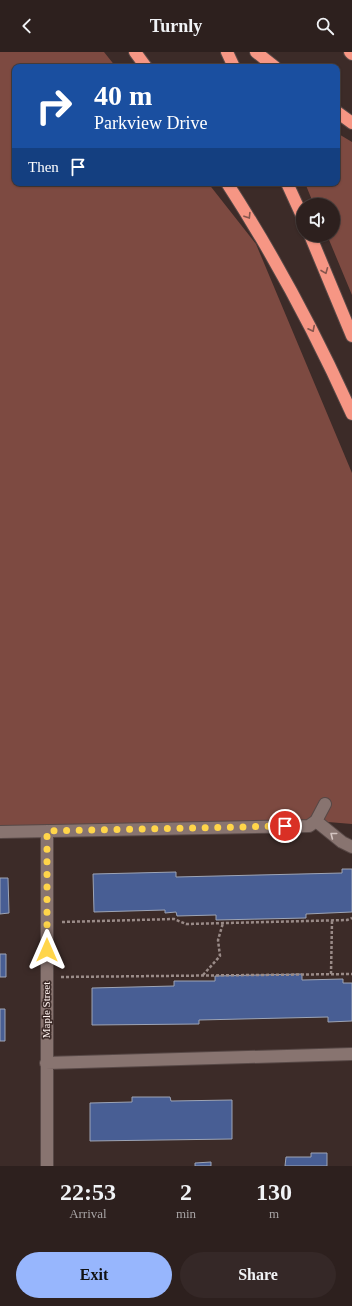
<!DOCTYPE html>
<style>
:root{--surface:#2d201e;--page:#352827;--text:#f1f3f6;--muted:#a7a3a4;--line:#483e3c;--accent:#97b6fd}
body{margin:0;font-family:"Times New Roman",serif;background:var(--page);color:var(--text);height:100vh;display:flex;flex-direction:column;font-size:15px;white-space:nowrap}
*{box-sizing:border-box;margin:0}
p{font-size:13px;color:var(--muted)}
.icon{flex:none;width:22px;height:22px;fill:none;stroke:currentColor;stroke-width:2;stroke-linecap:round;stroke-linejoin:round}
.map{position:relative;height:1114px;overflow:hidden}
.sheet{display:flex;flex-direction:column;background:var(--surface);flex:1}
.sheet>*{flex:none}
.top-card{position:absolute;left:12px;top:12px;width:328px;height:122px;border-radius:8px;box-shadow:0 1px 3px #0004,0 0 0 1px var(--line);background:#1a4fa0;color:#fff;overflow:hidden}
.fabs{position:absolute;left:296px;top:146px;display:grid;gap:8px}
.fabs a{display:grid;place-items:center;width:44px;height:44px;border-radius:50%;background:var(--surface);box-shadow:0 1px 3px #0004,0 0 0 1px var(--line);font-size:20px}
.pin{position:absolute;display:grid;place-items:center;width:34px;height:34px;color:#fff;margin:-17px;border:2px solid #fff;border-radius:50%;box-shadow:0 1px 4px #0007}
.me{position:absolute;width:44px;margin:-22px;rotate:0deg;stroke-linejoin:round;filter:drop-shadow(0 0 3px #0008)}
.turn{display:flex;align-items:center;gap:14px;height:84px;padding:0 16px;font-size:18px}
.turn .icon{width:52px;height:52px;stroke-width:2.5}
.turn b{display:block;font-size:28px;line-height:34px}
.then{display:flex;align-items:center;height:38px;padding:0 16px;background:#0003;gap:8px;font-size:15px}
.eta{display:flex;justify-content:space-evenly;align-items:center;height:68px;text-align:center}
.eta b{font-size:24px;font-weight:600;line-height:28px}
.primary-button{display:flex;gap:8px;margin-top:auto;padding:8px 16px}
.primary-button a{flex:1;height:46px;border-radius:24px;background:var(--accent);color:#111;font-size:16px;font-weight:600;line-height:46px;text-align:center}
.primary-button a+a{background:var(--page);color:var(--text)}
header{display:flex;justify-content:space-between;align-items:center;height:52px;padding:0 16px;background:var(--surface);font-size:18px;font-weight:600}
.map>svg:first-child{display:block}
.green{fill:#7d4a41}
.building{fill:#485e94;stroke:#9da4b5}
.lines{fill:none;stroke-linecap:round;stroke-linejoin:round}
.minor-casing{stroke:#574846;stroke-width:14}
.highway-casing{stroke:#574846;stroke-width:14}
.path{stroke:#9a8b88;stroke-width:2.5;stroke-dasharray:3 2;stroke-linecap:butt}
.minor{stroke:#887470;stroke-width:12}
.highway{stroke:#f69684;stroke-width:12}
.oneway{stroke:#86564d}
.oneway2{stroke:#d4c5c2}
.route{stroke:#ffd54a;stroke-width:7;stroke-dasharray:0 12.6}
.labels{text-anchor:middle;stroke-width:3;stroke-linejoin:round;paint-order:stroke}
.street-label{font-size:11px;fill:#fdf1ee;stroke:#3c2b28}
</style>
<header><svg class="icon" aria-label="back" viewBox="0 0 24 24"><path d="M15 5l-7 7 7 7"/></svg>Turnly<svg class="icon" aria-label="search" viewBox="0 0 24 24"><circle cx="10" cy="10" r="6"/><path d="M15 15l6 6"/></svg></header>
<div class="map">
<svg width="352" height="1114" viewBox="0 0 352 1114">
<rect width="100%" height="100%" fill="#3c2b28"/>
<path class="green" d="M0,0h104l12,15h-101v116h193l48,61 96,229v351l-36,-3 -316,11z
M337,81l15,9v153l-25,-60h6v-30h-19l-9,-22h32z"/>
<path class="building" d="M342,817h10v43l-46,2v4l-90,2v-5l-39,1 -1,-4 -11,1v-3l-71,2 -1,-38 83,-2v5l166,-4z
M0,826h8l1,35 -9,1z
M0,902h6v23h-6z
M302,922v6l41,-1v4h9v38l-24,1v-5l-129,3v4l-107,1v-37l82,-2v-5h41v-5z
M0,957h5v32h-5z
M132,1045h38l1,4 61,-1v39l-142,2v-38l42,-1z
M311,1101h16v13h-42l1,-9h25z
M211,1110v4h-16v-3z"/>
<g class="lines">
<defs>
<path id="minor" d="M316,769l26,21 10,5
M0,780l309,-6 7,-5 9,-17
M46,1011l306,-9
M47,1114v-335"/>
<path id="highway" d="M135,0l11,15
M227,0l7,15
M256,0l19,15
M350,0l2,2
M337,60l15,11
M227,131c48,74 89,151 125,231
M287,131l16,35
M310,183l42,101"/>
</defs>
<use href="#minor" class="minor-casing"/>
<use href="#highway" class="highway-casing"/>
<path class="path" d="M62,870l112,-3 12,5 161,-4 5,-2
M331,922l1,-53
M203,923l17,-19 -2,-16 5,-17
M61,925l291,-3"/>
<use href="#minor" class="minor"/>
<use href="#highway" class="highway"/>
</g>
<defs><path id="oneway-chevron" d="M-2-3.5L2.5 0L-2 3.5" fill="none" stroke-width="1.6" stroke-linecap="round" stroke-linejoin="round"/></defs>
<g class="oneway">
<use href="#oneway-chevron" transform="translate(248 164) rotate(58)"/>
<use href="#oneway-chevron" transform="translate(325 219) rotate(68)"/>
<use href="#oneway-chevron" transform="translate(312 277) rotate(63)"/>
</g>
<use class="oneway2" href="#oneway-chevron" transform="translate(333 783) rotate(-142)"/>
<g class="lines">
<path class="route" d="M47,898v-119l238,-5"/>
</g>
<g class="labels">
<g class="street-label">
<text transform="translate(46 958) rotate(-90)" y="4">Maple Street</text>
</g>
</g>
</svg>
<div class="fabs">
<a><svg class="icon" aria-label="sound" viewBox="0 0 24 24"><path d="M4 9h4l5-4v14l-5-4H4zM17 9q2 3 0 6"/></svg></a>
</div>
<div class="pin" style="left:285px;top:774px;background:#d93025"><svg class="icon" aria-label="arrive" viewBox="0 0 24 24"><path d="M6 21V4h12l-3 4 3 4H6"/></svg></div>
<svg class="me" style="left:47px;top:898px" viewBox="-20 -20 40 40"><path d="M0-17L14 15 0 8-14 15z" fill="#ffd54a" stroke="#fff" stroke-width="4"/></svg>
<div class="top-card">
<div class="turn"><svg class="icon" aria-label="right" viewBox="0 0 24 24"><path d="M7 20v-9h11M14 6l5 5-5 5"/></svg><div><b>40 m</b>Parkview Drive</div></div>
<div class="then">Then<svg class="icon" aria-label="arrive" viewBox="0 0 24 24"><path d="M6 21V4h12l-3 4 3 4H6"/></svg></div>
</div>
</div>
<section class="sheet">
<div class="eta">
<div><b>22:53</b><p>Arrival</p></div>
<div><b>2</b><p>min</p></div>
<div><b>130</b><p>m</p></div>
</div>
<div class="primary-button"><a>Exit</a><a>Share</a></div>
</section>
